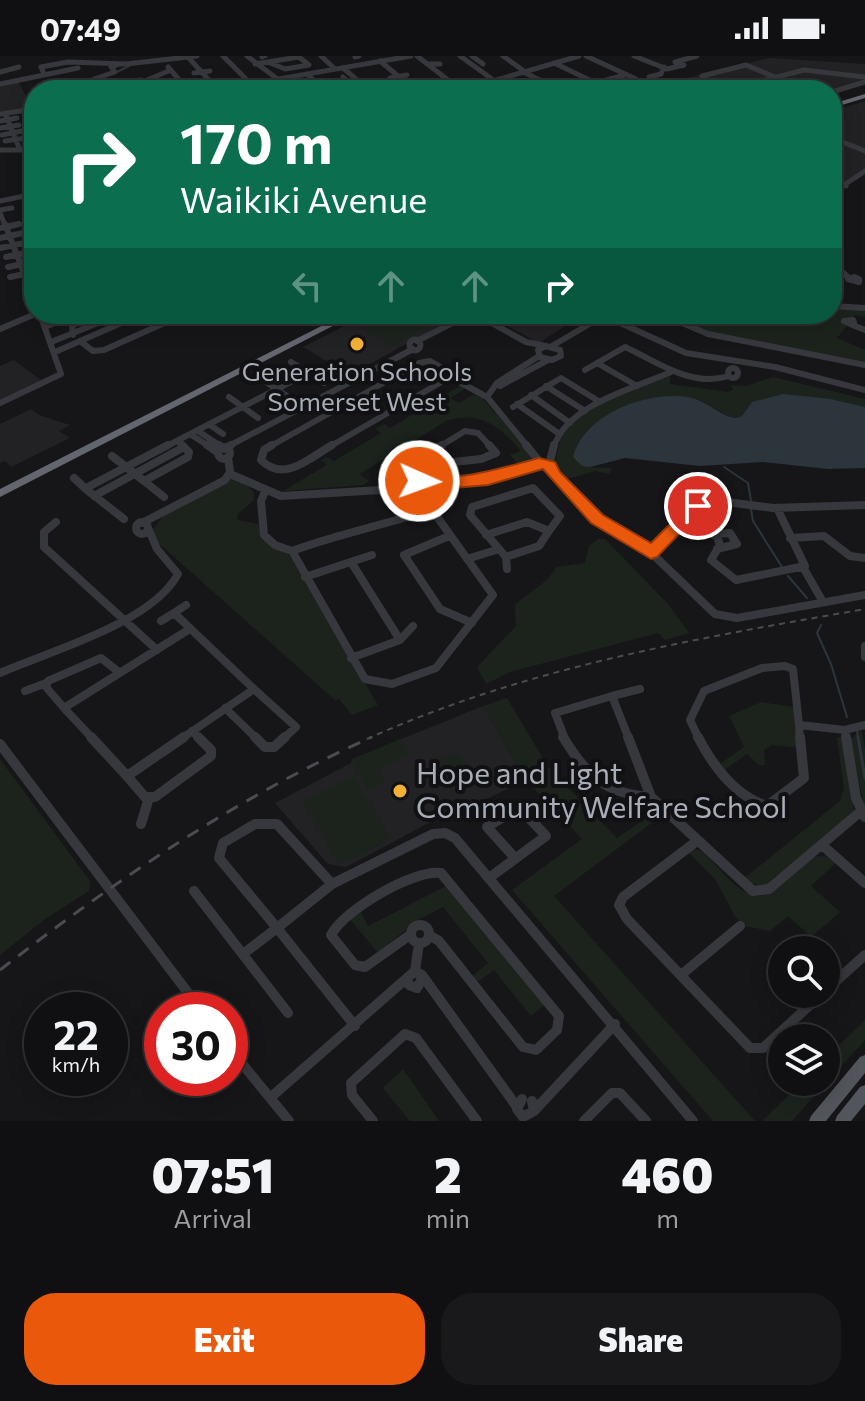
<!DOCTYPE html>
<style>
:root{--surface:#101012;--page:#19191b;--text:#f1f3f6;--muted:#9c9d9f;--line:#303032;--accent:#ea580c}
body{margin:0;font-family:Commissioner,sans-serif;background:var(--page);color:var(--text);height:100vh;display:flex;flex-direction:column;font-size:30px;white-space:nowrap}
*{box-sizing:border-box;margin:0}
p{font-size:26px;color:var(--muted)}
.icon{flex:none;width:44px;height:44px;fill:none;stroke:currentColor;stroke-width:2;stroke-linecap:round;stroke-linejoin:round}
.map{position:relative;height:1065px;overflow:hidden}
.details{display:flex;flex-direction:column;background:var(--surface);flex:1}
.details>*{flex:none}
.banner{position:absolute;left:24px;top:24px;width:818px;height:244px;border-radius:32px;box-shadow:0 4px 20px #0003,0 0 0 2px var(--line);background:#0b6e4f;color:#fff;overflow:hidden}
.controls{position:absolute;left:768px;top:880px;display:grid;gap:16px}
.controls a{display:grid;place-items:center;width:72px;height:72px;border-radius:50%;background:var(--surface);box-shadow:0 4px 20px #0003,0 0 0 2px var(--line);font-size:40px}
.speed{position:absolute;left:24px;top:936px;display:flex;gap:16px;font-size:40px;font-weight:700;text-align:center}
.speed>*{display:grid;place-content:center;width:104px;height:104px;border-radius:50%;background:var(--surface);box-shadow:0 4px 20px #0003,0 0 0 2px var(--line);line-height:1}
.speed small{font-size:20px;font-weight:400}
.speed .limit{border:12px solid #d22;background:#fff;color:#111}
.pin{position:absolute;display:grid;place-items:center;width:68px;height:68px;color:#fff;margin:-34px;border:4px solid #fff;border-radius:50%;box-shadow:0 2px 8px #0007}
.me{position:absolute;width:88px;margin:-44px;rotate:92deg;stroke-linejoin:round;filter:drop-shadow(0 0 6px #0008)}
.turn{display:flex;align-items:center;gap:28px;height:168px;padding:0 24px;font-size:36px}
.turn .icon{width:104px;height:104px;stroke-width:2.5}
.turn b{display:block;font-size:56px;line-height:68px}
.lanes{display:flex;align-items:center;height:76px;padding:0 24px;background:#0003;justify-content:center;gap:40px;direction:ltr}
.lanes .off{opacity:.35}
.eta{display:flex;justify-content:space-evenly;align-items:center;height:136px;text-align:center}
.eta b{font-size:48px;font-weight:800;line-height:56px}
.cta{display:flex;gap:16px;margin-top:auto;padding:16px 24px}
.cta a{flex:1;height:92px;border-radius:32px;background:var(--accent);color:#fff;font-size:32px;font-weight:800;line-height:92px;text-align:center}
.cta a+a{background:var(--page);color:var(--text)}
.status{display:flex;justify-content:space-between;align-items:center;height:56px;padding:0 40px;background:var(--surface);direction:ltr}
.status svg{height:22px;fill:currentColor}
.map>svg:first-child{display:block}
.built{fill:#222225}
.green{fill:#1c231d}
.water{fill:#2c353c}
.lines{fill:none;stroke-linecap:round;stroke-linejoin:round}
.stream-far1{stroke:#2c353c;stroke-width:2}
.stream{stroke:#2c353c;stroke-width:3}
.minor-far3{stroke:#37383d;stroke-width:5}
.minor-far2{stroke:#37383d;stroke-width:6}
.minor-far1{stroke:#37383d;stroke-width:8}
.minor{stroke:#37383d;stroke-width:10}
.major{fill:#53555c;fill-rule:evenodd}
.highway{fill:#63666e;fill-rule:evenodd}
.rail-far1{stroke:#4a4c52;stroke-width:2;stroke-dasharray:6 5;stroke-linecap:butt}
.rail{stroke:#4a4c52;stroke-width:3;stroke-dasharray:13 10;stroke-linecap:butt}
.route{fill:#ea580c;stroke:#983908;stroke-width:2}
.poi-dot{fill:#f2b134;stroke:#111113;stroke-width:3}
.labels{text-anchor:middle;stroke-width:8;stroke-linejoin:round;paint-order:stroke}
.far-poi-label{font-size:26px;fill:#a8adb8;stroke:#111113}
.poi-label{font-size:30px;fill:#a8adb8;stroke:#111113;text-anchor:start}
</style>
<div class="status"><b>07:49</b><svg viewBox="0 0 49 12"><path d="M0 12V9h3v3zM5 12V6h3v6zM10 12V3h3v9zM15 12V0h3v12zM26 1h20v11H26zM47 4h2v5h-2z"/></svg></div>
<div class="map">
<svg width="865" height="1065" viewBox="0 0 865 1065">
<rect width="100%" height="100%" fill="#161618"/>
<path class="built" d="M769,2l96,6v20l-33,6 -192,-1z
M18,25l14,26 -32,6v-28z
M865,45v70l-33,22v-82z
M368,258h92l-110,61 -47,-28z
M485,258h98l-44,29z
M14,304l28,21 -42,19v-34z
M31,353l8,6 31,10 -11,6 11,7 -59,29 -6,-6 -5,2v-39z
M483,650l43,74 -77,37 -5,-2 -98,52 -18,-3 -53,-61 76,-40 1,-4z"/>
<path class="green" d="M832,251l33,2v8l-9,-2 -19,23 28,12v13l-160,-31 -29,-13v-5h142l9,4 6,-4z
M377,258h72l-56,32 -37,-21z
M670,320v8l58,8 5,-2 -2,-5 15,1 27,-9 92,22v8l-34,-8 -79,3 -10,14 -5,2c-17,-2 -28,-17 -45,-20 -33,-6 -74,5 -98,28 -9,8 -15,21 -21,31l17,10 22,1 -3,6 -14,-3 -31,9 -9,-14c0,-4 5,-26 7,-29 11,-29 81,-50 108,-61z
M460,330l5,3 -15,9 9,5 15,-9 8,4 48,54 2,11 -13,3 -9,-11 11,-4c-22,-25 -40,-41 -75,-30l-86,53 9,7 -6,4 -80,6 44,-26 -6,-5 6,-3 7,4 47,-28 -6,-4 9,-5 6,4z
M231,423l11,2 12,11v8l-16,14 -1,6 21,4 5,14 26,17 89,150 -26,10 -13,-16 -3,2 -181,-161 -2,-11 12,-15z
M598,483h7l63,65 21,29 -24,7 -7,-7 -148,39 -24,12 -9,-17 39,-41 -1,-21c14,-14 32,-20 41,-38l29,-4 4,-17z
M507,642l41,69 69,71 38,-26 2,7 -103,77 201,225h-42l-201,-231 70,-51 -56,-59 -43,-74z
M761,646l33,5 5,41 -27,-3 -8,5 1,15h-6l-12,-11 -24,17 -6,-5 27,-19 -15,-31z
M861,673l4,20v61l-15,-70z
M837,681l5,1 12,73 -90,76 -22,-7 98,-79 4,-12z
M400,683l10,15 -32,16 7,12 -18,8 -15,-30z
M458,695l12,17 -28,14 -12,-18z
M0,703l90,122 -1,10 -44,28 -45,36z
M353,721l39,62 -53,27 -36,-65z
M693,793l9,2c15,13 32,40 52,44 33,7 48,-59 83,-33l-26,24 29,26 -29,25 -23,-21 -18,15 -25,-5 -10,-10 -20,-37 -27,-27z
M448,829l98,119 -15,12 -37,-46 -18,13 -5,-6 17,-14 -45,-56 -27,14 -38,32 -29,-35 11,-8 8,16z
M865,964v20l-73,81h-30l40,-39h24v-24z
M403,1013l36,52h-29l-27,-33z"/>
<path class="water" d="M783,338l48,5 34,8v61l-37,1 -65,-7 -63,4 -75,-8 -35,9 -8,-1 -9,-9c11,-44 78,-68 119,-59 17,4 29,19 45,20l5,-2 10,-14z"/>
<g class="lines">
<path class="stream-far1" d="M117,16l12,-6
M99,22l9,12
M724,411l24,16 3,18
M751,453l2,12 29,46
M788,520l19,22
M821,569l-4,8 14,31 16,53
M857,675l1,8"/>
<path class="stream" d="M858,681l7,41"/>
<path class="minor-far3" d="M187,0l31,34
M223,0l34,34
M247,0l45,34
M321,0l14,13
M417,0l44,34
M460,0l32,23
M472,0l11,8
M503,0l21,15
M586,0l50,23
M634,0l33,13 17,-4
M262,1l3,-1
M355,1l4,-1
M380,5l35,29
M675,6l22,-6
M554,7l42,20
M255,8l44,-7 10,8 -24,4 -17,-7
M427,8h13
M168,11l20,23
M343,12l26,22
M0,16l19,-5
M523,16l38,18
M194,17l16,-2
M44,18l-3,-7 27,-5 58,2 71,-8
M307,18l17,16
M343,21l9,8 19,-4
M649,21l12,-3 3,-7
M390,22l17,-3
M492,24l18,10
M315,25h16
M437,26l8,-4
M112,27l29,-3
M0,28l78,-16
M393,28l25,-1
M731,33l73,-19 61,7
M102,34l-8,-11 21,-7 -4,-5 6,-2
M123,34l48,-20
M215,34l196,-34
M462,34l117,-34
M570,34l55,-15
M719,34l-17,-14 44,-11 60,25
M832,36l33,-10
M5,57l15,37
M1,58l33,-5
M0,65l17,-3
M0,72l19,-3
M2,79l20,-4
M832,82l33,13
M5,85l21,-3
M0,94h34
M832,124l14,6
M832,137l33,-22
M0,145l34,-7
M0,154l12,-2
M0,156l5,14
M11,170l8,-2"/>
<path class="minor-far2" d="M5,168l29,75
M0,172l19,-4
M0,182l23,-5
M0,192l34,-7
M6,201l24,-5
M832,207l17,15
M8,211l24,-5
M10,221l24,-5
M854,221l5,2v3l-11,-3z
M832,239v5
M832,250l33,2
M663,258l6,5 5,-4
M479,260l47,26 20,4
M673,263l35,15 157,31
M853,264l2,6 -11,-5z
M616,265l70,32 89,14 90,23
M855,270l10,4
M45,271l30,-13
M0,273l35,-15
M73,279l-1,-9 17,-12
M409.5 289a5.5 5.5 0 1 1 11 0a5.5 5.5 0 1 1-11 0Z
M80,285l13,10 11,-1 67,-30 1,-6
M417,285l47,-24
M51,286l69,-28
M546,290l14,4 1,6 -9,4 -12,-3 -2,-7z
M552,290l51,-30
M55,296l87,-38
M291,306l17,11
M597,307l40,23
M728 317a5 5 0 1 1 10 0a5 5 0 1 1-10 0Z
M585,314l40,-23c33,15 66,41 104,29
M450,321l37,20 41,50
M266,326l27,18
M500,330l48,-26
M546,330l39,25
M531,339l39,28
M229,341l29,21
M487,341l10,-14 42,-27
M0,347l61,-29 -21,-60
M517,348l41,29
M513,351l48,-29 39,24
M210,369l13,9
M198,375l24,16
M190,378l20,13
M177,385l7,6
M165,391l143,-74 16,10
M227,391l186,-98
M269,391l150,-84 11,-2 18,10 2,6 -121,70
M439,391l26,-16 13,2 13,14
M554,391c12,-42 81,-59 117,-75"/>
<path class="minor-far1" d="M207,389l10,7
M219,389l5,4
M272,389l-8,5 -3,10c23,23 47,-1 71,-15
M526,389l13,16
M218 397a6 6 0 1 1 12 0a6 6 0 1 1-12 0Z
M226,392l5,-3
M112,400l32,25 44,-24 1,-5 -7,-7
M418,404l24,-15
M550,405l4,-16
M421,407l-5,-3 -5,3 6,3 64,-7 15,-6 -7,-8
M544,410l53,53 46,26 72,69 22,4 128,-23
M230,418l51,22 133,-8
M74,422l13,12
M385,422l27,-13
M414 430a6 6 0 1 1 12 0a6 6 0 1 1-12 0Z
M144,425l20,16
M427,431l67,-8 45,-16
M264,438l-3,7 3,34 11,10 17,6
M94,440l90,-49
M124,463l-37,-29 1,-3 80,-42
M687,464l30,17 3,8 -9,15 25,20 69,-14 -28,-58
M136 472a6 6 0 1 1 12 0a6 6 0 1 1-12 0Z
M56,466l-12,10v15l113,103
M142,467l83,-43 5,-8 -2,-15
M714,478l16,-1 7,11 -20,5
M486,479l41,-13 22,9 -10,15 -33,11
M449,480l-45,19 36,54 32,14
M790,482l34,-2 26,20 15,2
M292,495l73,128 27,5 44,-16 57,-73 -75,-105
M292,495c46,-17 92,-26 138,-41
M651,497l45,-42 7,-12 70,9 92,-3
M467,503l29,-9
M351,506l49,78
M803,511l20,35
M507,513l-1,-12 -36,-42 2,-8 61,-19 27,28 -11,15
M305,521l67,-22
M161,565l13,-8
M865,590v11
M351,602l49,-18 13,-14
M0,617c50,-22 152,-50 178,-99l-21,-25 -8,-19
M254,633l42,38 -13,12
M25,635l21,-8
M612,640l28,-7
M64,652l-18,-21 2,-6 53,-23 19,15
M225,652l32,31
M799,669l46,5 20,-5
M799,669l1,14
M845,674l1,9
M192,675l8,8
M93,683l-29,-31 124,-78
M181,683l73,-50 -80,-76 12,-8
M565,683l-10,-26 57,-17 17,43
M699,683l-9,-19 14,-29 58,-23 23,-2 8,3 6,56"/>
<path class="minor" d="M91,681l36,39 57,-39
M255,681l10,10h9l11,-10
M563,681c24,39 42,57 88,60
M628,681l23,60
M698,681c15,29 37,59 69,69l37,-28 -4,-41
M846,681l10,61 9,19
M0,688l201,266
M127,720l18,21h10l56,-41v-6l-13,-13
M651,741l102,94 16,-2 91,-77
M141,768l8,-26
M697,785l-74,56 -4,8 8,14 123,129h13l59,-54
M822,789l43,38
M489,822l57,-42 -27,-29 -32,20 28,31
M194,835l94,122
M411 878a9 9 0 1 1 18 0a9 9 0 1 1-18 0Z
M410,879l-45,32 -10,-2 -24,-30c13,-25 83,-66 110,-62l118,143 -2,14 -21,20 -13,-3 -84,-106 -10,-6
M243,898l34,-26 -58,-70 4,-15 32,-19h22l55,60
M415,915l4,-28
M681,919l59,-49
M407,922l2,7 8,3 6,-11
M826,934l39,-35
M355,970l-78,-98 55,-44 101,-50 12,-1 10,5 238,283
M230,993l59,72
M270,1042l145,-127 7,4 95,132
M522,1043l-5,10 6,8 11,-6 -2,-10
M534,1055l81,-87
M373,1065l-21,-26 -1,-12 54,-49 11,4 61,83
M584,1065l28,-28h8l26,28"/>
<path class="major" d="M865,999v18l-39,48h-17l2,-5 49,-59z
M865,1029v19l-14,17h-16l2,-5 23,-29z"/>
<path class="highway" d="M865,38v4l-33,10v-4z
M345,258h11l-356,183v-8z"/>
<path class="rail-far1" d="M367,683c160,-72 327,-100 498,-130"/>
<path class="rail" d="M0,914c116,-90 237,-173 372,-233"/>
</g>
<path class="route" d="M539,402l16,4 5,10 43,43 48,28 41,-41 6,-2 8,6 -49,51 -6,2 -60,-36 -48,-54 -55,16 -47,4 -28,-4 -2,-4 8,-5c44,5 78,-7 120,-18z"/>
<g class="poi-dot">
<circle cx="357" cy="288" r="8"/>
<circle cx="400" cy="735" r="8"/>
</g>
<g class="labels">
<g class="far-poi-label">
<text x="357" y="325">Generation Schools<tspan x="357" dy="30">Somerset West</tspan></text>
</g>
<g class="poi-label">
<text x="416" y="728">Hope and Light<tspan x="416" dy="34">Community Welfare School</tspan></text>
</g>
</g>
</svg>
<div class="controls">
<a><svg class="icon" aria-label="search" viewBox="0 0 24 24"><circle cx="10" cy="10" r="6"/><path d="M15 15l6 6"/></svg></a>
<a><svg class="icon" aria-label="layers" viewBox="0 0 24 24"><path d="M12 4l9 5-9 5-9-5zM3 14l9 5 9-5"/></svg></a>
</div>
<div class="speed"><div>22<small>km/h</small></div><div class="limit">30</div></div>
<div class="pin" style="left:698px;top:450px;background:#d93025"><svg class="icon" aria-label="arrive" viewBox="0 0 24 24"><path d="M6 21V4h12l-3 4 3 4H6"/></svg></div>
<svg class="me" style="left:419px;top:425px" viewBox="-20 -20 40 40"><circle r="17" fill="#ea580c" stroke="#fff" stroke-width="3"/><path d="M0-11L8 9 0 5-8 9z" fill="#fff"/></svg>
<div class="banner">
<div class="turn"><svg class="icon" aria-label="right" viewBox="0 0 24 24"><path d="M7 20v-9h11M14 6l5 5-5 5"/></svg><div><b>170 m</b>Waikiki Avenue</div></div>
<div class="lanes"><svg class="icon off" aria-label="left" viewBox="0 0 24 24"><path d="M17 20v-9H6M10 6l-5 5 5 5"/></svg><svg class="icon off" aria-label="ahead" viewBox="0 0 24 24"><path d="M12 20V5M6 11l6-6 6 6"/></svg><svg class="icon off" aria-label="ahead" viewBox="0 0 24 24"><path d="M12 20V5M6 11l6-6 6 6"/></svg><svg class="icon" aria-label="right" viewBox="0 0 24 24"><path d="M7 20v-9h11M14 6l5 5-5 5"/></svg></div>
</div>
</div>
<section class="details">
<div class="eta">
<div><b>07:51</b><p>Arrival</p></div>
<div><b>2</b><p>min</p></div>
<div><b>460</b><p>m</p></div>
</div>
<div class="cta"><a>Exit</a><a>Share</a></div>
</section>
